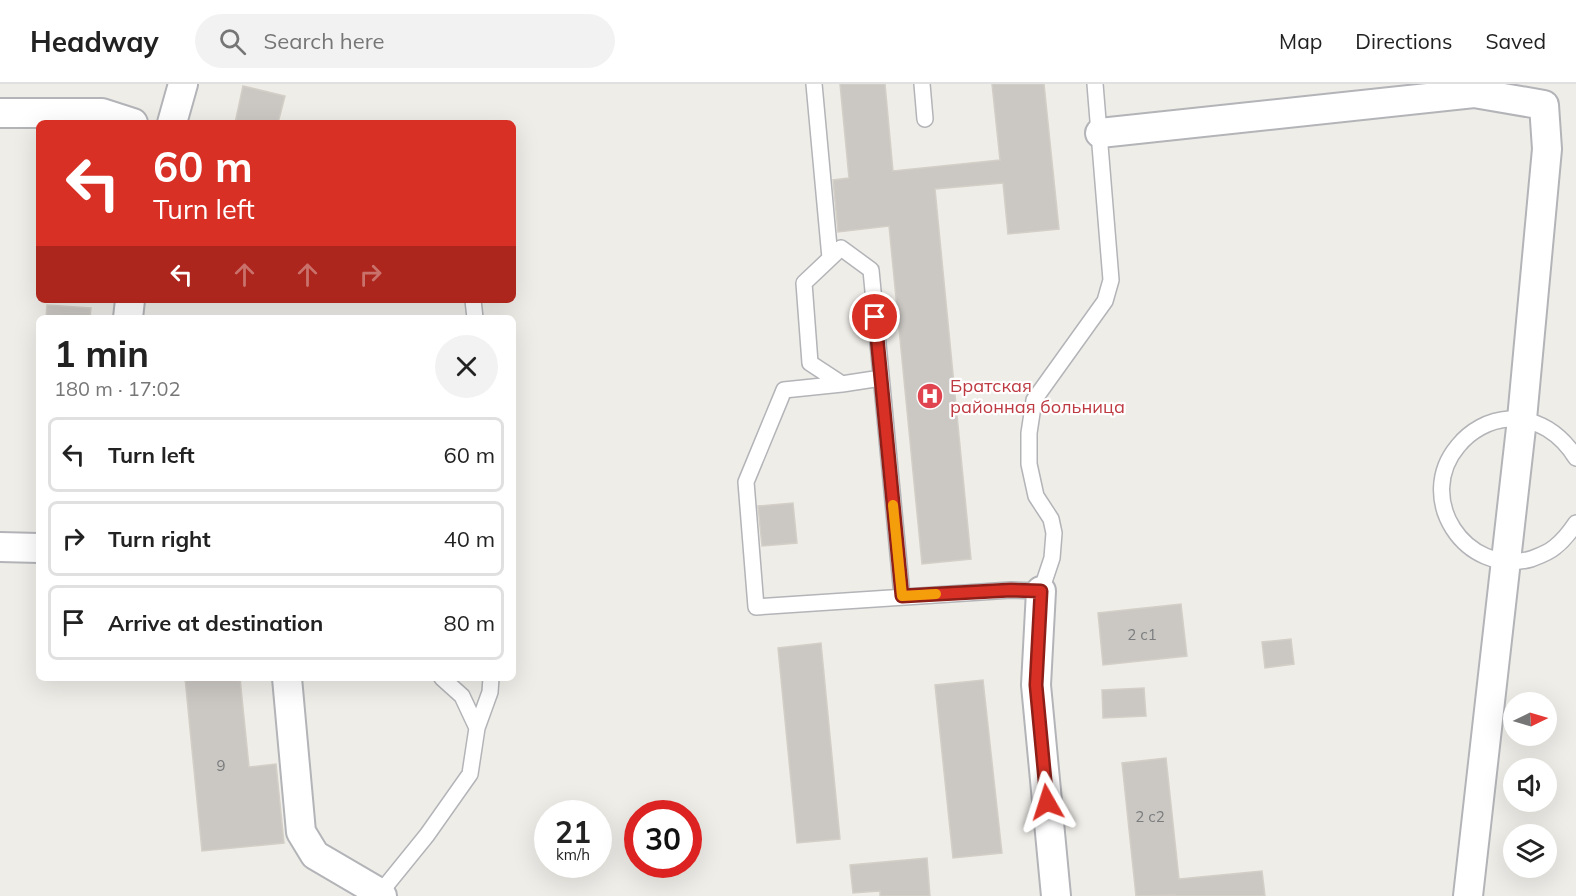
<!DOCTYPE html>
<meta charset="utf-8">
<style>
:root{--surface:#fff;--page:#f2f2f2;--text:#222;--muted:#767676;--line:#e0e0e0}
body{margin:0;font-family:Mulish,sans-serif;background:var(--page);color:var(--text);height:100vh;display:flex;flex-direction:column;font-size:22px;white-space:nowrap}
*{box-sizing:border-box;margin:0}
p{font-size:20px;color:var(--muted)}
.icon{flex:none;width:33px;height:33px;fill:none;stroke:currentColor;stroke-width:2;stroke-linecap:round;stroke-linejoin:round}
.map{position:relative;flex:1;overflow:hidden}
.panel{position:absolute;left:36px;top:231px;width:480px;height:366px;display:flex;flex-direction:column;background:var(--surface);border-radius:9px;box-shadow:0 6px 24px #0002}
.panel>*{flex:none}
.banner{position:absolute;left:36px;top:36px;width:480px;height:183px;border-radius:9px;box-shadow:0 6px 24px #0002;background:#d93025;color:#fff;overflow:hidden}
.needle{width:39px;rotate:85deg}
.tools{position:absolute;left:1503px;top:608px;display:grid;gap:12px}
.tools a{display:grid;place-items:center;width:54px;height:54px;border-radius:50%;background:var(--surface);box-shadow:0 6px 24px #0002;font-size:30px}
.speed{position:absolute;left:534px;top:716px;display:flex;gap:12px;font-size:30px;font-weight:700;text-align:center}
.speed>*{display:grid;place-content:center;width:78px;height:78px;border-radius:50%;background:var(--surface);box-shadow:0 6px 24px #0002;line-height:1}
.speed small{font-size:15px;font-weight:400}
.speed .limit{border:9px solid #d22;background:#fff;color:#111}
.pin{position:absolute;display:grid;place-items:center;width:51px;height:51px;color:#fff;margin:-26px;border:3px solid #fff;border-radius:50%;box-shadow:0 2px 6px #0007}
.me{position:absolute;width:66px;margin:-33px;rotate:354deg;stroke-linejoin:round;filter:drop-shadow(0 0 4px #0008)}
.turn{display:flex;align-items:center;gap:21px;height:126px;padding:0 18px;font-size:27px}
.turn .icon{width:78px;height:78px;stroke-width:2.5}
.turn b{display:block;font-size:42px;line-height:51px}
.lanes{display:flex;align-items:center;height:57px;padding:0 18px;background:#0003;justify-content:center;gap:30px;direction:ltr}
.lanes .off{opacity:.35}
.round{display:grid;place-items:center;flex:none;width:63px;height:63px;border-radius:32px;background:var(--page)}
.overview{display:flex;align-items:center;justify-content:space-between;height:102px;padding:0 18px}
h1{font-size:36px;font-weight:700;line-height:45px}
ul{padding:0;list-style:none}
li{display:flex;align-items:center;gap:18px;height:75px;margin:0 12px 9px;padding:0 6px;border:3px solid var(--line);border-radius:9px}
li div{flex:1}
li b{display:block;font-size:22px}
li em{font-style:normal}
header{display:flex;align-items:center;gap:36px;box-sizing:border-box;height:84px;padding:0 30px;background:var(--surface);border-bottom:2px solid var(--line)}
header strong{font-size:28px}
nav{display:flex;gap:33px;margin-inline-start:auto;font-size:21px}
.search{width:420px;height:54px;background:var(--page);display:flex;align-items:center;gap:15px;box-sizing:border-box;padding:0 21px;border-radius:33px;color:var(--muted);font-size:22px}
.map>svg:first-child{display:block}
.building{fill:#cbc8c4;stroke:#d3cfc7;stroke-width:1.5}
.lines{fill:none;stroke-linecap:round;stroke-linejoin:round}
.service-casing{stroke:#b3b4b8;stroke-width:18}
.minor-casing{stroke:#b3b4b8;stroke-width:32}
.service{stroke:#fff;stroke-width:15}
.minor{stroke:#fff;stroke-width:28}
.route-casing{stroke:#8d1f18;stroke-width:15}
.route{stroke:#d93025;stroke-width:10}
.slow{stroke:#f59e0b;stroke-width:10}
.labels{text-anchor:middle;stroke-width:4.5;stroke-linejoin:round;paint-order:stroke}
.number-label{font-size:15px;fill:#7a7c7e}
.health-label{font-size:18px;fill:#be3a42;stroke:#fff;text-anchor:start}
</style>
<header>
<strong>Headway</strong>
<div class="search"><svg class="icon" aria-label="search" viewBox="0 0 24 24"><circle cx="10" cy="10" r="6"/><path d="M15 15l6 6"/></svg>Search here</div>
<nav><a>Map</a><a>Directions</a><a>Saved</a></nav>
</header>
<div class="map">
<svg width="1576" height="812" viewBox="0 0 1576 812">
<rect width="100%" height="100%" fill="#efede8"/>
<path class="building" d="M840,0h45l8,87 107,-11 -8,-76h52l15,145 -51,5 -5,-51 -68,6 36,370 -49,5 -33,-338 -51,6 -5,-52 16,-2z
M243,2l42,10 -7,27h-43z
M47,221l44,3 -1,10h-44z
M793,419l4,40 -35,3 -4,-40z
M1181,520l6,52 -84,9 -5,-52z
M1291,555l3,25 -29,4 -3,-26z
M821,559l19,196 -43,4 -19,-195z
M185,594h55l9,89 27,-3 8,79 -82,8z
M983,596l19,173 -49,5 -18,-173z
M1144,604l2,28 -43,2 -1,-28z
M1166,674l13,121 83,-8 3,25h-90v-1l-39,1 -14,-133z
M927,774l3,38h-50v-5l-27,2 -3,-28z"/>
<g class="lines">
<defs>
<path id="service" d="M814,0l16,174
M922,0l3,35
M473,216l2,18
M881,294l-39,6 -32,-21 -6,-80 37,-35 30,22 31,326
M842,300l-58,6 -38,92 10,125 255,-17 30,1 11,-33 2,-25 -3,-14 -15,-23 -7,-32v-31l5,-33 71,-99 6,-21 -16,-196
M1576,374c-15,-24 -38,-40 -67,-39 -20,1 -39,12 -51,27 -44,52 7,131 73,113 8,-3 17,-6 24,-12 9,-7 15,-15 21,-24
M477,644l13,-36 1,-14
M380,809l47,-58 43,-61 7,-46 -15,-32 -20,-18"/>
<path id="minor" d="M0,29h102l31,10
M172,39l11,-39
M1100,49l374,-40 70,12 3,44 -25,270 -54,477
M128,234l2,-18
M0,463l39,1
M1041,507l-5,94 20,211
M287,594l14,154 14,23 65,38 2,3"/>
</defs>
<use href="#service" class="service-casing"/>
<use href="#minor" class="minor-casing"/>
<use href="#service" class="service"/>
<use href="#minor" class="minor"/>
</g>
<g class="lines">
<defs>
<path id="route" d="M875,233l27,279 109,-6 30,1 -5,94 11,117"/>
</defs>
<use href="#route" class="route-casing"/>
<use href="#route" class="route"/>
<path class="slow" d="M893,421l9,91 34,-2"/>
</g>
<defs>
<symbol id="hospital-disc" viewBox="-11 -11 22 22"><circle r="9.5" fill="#e0444e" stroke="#fff"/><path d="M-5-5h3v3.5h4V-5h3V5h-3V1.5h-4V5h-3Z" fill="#fff"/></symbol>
</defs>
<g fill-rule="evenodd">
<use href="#hospital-disc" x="915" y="297" width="30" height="30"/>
</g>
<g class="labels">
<g class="number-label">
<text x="1142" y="556">2 с1</text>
<text x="221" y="687">9</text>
<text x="1150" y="738">2 с2</text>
</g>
<g class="health-label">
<text x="950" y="308">Братская<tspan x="950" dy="21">районная больница</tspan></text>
</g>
</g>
</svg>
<div class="tools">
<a><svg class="needle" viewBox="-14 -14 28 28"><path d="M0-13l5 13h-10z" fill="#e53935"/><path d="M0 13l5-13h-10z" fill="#767676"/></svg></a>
<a><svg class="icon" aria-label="sound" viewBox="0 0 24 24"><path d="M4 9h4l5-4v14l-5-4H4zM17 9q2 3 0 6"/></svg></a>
<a><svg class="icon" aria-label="layers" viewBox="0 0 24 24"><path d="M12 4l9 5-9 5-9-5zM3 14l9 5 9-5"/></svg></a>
</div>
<div class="speed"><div>21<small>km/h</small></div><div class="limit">30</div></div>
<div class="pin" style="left:875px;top:233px;background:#d93025"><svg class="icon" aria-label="arrive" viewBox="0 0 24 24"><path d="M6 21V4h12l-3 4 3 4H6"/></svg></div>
<svg class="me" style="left:1047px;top:718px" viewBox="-20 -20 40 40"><path d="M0-17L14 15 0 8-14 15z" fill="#d93025" stroke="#fff" stroke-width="4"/></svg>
<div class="banner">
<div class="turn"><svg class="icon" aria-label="left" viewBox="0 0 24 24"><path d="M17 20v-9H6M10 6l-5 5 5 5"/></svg><div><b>60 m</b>Turn left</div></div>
<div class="lanes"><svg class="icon" aria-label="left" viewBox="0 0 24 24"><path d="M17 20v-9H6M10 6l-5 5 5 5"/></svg><svg class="icon off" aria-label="ahead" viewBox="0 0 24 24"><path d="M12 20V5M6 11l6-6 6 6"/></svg><svg class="icon off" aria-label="ahead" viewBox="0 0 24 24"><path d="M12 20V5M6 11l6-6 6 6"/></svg><svg class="icon off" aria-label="right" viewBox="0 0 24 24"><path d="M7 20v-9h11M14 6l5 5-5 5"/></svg></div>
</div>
<section class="panel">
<div class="overview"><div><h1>1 min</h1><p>180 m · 17:02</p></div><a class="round"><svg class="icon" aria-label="close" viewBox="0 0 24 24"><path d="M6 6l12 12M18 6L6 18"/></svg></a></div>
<ul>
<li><svg class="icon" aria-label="left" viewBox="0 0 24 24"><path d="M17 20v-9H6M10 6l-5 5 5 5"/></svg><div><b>Turn left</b></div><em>60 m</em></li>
<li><svg class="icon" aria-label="right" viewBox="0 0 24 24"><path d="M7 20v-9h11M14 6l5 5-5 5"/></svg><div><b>Turn right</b></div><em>40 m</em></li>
<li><svg class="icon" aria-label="arrive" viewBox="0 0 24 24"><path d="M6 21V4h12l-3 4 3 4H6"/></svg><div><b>Arrive at destination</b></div><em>80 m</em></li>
</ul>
</section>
</div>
